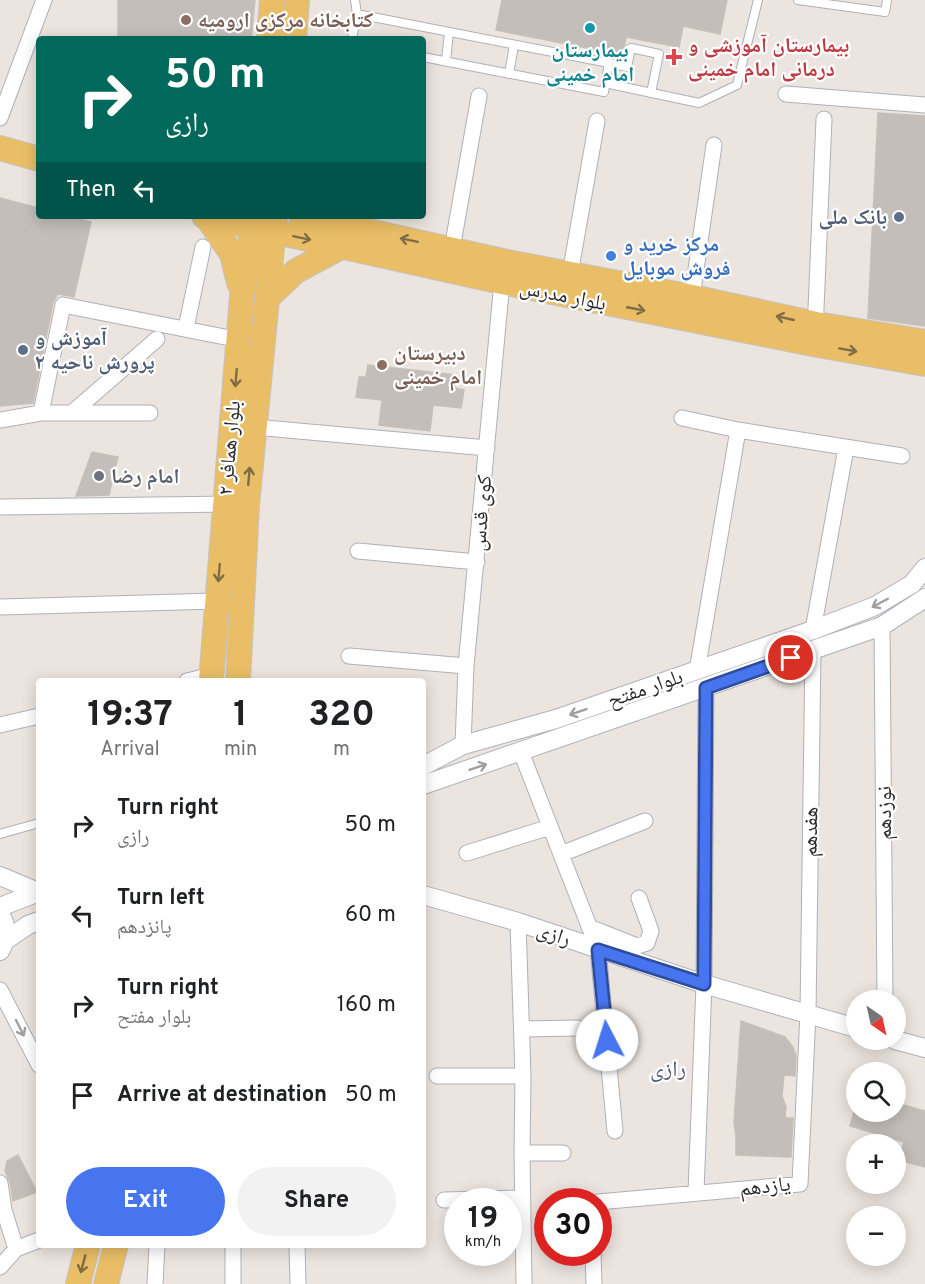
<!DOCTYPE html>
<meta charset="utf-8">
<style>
:root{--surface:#fff;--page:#f2f2f2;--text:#202124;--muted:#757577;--accent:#4775ef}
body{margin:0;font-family:Overpass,"Noto Naskh Arabic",sans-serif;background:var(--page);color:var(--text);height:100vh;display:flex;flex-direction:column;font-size:22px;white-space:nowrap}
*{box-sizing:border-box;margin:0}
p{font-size:20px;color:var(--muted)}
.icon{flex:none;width:33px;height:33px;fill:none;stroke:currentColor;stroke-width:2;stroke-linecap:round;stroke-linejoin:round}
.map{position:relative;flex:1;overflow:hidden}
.drawer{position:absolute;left:36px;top:678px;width:390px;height:570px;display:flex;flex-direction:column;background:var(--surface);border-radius:6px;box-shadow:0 3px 15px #0003}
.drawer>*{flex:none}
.top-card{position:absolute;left:36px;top:36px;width:390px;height:183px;border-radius:6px;box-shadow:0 3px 15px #0003;background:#00695c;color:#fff;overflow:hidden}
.needle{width:39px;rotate:146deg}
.buttons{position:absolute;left:846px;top:990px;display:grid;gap:12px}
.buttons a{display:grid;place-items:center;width:60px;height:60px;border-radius:50%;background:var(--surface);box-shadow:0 3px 15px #0003;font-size:30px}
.speed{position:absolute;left:444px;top:1188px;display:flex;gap:12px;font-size:30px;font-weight:700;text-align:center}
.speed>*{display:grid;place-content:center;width:78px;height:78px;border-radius:50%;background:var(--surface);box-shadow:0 3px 15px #0003;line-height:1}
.speed small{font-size:15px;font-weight:400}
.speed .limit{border:9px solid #d22;background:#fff;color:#111}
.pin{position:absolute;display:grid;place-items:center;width:51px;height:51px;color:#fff;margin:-26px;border:3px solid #fff;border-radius:50%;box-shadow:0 2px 6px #0007}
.me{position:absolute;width:66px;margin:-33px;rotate:355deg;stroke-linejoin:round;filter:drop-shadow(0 0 4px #0008)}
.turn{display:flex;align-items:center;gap:21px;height:126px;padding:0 30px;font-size:27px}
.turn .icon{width:78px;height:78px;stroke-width:2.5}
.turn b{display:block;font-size:42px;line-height:51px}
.then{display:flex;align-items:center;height:57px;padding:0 30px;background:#0003;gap:12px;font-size:22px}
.eta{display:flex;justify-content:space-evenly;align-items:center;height:102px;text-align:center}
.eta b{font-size:36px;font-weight:700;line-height:42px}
.action{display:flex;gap:12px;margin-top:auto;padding:12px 30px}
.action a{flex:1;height:69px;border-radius:36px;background:var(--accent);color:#fff;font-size:24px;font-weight:700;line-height:69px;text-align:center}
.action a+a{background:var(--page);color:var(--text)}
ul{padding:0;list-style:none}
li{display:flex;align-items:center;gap:18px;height:90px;padding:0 30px}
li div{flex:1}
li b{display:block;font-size:22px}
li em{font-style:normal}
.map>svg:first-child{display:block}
.building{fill:#c4beba;stroke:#c7c0b7;stroke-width:1.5}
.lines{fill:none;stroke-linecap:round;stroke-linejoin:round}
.service-casing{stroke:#aeb1ba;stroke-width:10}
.minor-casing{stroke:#aeb1ba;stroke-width:17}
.tertiary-casing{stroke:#aeb1ba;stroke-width:20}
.primary-casing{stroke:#c4c4c4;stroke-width:26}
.service{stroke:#fff;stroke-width:8}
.minor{stroke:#fff;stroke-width:15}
.tertiary{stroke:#fff;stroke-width:18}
.primary{stroke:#e9be66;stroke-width:24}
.oneway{stroke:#806d46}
.oneway2{stroke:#a0a0a0}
.route-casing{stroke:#2e4c9b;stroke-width:15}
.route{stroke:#4775ef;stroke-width:10}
.education-dot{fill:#8d6e63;stroke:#fff;stroke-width:2}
.culture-dot{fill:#0f9aa8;stroke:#fff;stroke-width:2}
.health-dot{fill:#e0444e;stroke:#fff;stroke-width:2}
.service-dot{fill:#5c6f8a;stroke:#fff;stroke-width:2}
.shop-dot{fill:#3f7fe0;stroke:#fff;stroke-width:2}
.worship-dot{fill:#6b7280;stroke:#fff;stroke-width:2}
.labels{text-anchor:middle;stroke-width:4.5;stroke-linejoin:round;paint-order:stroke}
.education-label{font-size:21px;font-weight:bold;fill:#785e54;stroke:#fff;text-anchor:start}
.health-label{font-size:21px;font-weight:bold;fill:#be3a42;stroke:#fff;text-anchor:start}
.culture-label{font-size:21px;font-weight:bold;fill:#0d838f;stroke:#fff}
.service-label{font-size:21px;font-weight:bold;fill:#4e5e75;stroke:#fff;text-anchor:end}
.shop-label{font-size:21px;font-weight:bold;fill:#366cbe;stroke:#fff;text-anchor:start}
.street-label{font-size:21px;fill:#2b2b2b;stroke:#fff}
.worship-label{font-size:21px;font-weight:bold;fill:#5b616d;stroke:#fff;text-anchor:start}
.neighbourhood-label{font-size:22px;fill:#4d5979;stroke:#fff}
</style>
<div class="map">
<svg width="925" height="1284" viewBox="0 0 925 1284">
<rect width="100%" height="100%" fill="#ece4de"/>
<path class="building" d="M118,0h137l-4,39h-133z
M502,0h225l-7,34 -37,-8 -4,21 -53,-10 -3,18 -127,-25z
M878,113l47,3v210l-57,-8z
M0,198l39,10v8h30l22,6 -17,75 -16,-3 -5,9 -20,100 -33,3z
M368,365l88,10 -1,13 9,2 -3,18 -28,-3 -3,26 -51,-6 3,-25 -26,-3 3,-20h7z
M92,452l26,5 -9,38 -33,1z
M741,1021l44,16 8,10 3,9 -1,20 -11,-1 -2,21 4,11 -1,11h8l-2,39 -55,-2v-19l-2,-13z
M896,1103l29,8v56l-27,-7 6,-18 -54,-16 4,-14h42z
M18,1155l19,37 -24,9 -3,-19 -5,-11 2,-10z"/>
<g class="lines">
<defs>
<path id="service" d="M355,0l2,14
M798,0l87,12 2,-12
M352,39l5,-25 252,49 -5,29 -181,-35
M446,61l3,-29
M609,63l18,4 4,-19 28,6 -8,39
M509,74l5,-29
M605,83l94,20 38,-18 21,-85
M0,834l39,-11"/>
<path id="minor" d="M786,94l139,11
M0,118l44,-118
M452,249l27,-153
M570,274l27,-153
M692,297l22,-152
M186,328l17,-81
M815,332l9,-213
M73,412l84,-73
M41,413l22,-108 177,35
M682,418l56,12 164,26
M0,420l41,-7h109
M254,427l233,21
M0,507l232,-3
M358,551l119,11
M0,607l216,-6
M882,626l3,374
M813,630l33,-182
M349,656l117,10
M697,671l41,-241
M187,681l25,-6
M0,725l39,-9
M463,745l3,-79 36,-384
M521,752l77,197 17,182
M467,853l83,-26
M561,854l84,-33
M518,922l5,154 -1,77 2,131
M589,927l48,19 10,-3 4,-12 -12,-33
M0,990l39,75
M522,1029l56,-1
M437,1076h86
M522,1153h41
M0,1183l4,27 12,39
M696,1192l8,-208 2,-296
M444,1200l78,-2
M598,1202l202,-18 8,-171 5,-363
M297,1245l1,39
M593,1252l1,32
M0,1267l16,-18 23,-9
M155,1284l2,-39
M233,1284v-39"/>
<path id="tertiary" d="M423,766l40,-21 93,-26 257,-89 62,-24 37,-22 13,-16
M423,785l459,-159 43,-28
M0,876l38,16
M423,895l95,27 186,62 152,44
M0,907l39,-15
M0,914c8,13 8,24 0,37
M6,940l22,-15 11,-4
M895,1040l30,8"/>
<path id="primary" d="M269,39l3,-39
M294,39l3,-39
M0,148l39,11
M204,216l298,66 311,62 112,20
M206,216l26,38 7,29
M301,216l206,46 185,35 124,27 109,18
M267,298l29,-27 47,-25
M211,681l31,-385 12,-80
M238,681l9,-175 28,-289
M78,1284l10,-39
M106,1284l10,-39"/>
</defs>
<use href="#service" class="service-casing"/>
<use href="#minor" class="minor-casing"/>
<use href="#tertiary" class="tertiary-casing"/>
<use href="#primary" class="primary-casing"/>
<use href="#service" class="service"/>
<use href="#minor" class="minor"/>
<use href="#tertiary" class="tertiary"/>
<use href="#primary" class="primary"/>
</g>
<defs><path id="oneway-shaft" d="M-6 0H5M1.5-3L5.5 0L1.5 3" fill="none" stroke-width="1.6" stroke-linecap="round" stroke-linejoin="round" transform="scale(1.5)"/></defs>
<g class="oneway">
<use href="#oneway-shaft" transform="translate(302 238) rotate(12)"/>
<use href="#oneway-shaft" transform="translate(409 240) rotate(-168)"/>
<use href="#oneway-shaft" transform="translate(636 309) rotate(11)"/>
<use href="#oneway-shaft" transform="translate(785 318) rotate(-167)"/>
<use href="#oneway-shaft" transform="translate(848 350) rotate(10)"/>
<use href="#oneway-shaft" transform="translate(236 378) rotate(95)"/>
<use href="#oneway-shaft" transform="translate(249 476) rotate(-85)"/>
<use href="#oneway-shaft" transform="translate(219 573) rotate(95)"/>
<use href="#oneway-shaft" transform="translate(83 1264) rotate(105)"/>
</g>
<g class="oneway2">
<use href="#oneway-shaft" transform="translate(880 603) rotate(152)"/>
<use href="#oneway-shaft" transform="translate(578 712) rotate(161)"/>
<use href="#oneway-shaft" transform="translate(478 767) rotate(-18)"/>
<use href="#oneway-shaft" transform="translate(20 1028) rotate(63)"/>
</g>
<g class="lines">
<defs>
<path id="route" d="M607,1040l-9,-90 106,34 2,-296 85,-30"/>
</defs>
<use href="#route" class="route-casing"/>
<use href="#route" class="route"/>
</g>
<g class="education-dot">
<circle cx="186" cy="20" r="6"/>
<circle cx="382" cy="365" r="6"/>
</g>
<circle class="culture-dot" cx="590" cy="28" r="6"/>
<path class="health-dot" d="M671 48h6v6h6v6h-6v6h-6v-6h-6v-6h6z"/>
<g class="service-dot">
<circle cx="899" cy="217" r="6"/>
<circle cx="23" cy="350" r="6"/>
</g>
<circle class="shop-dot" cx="611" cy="256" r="6"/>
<circle class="worship-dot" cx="99" cy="476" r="6"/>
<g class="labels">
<g class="education-label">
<text x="198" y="27">کتابخانه مرکزی ارومیه</text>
<text x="394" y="360">دبیرستان<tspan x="394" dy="24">امام خمینی</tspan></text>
</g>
<g class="health-label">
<text x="688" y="52">بیمارستان آموزشی و<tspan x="688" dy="24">درمانی امام خمینی</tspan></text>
</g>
<g class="culture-label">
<text x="590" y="57">بیمارستان<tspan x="590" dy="24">امام خمینی</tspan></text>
</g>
<g class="service-label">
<text x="887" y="224">بانک ملی</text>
<text x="35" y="345" text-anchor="start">آموزش و<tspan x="35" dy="24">پرورش ناحیه ۲</tspan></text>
</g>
<g class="shop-label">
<text x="623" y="251">مرکز خرید و<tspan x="623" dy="24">فروش موبایل</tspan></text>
</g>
<g class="street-label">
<text transform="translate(563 295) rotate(11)" y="7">بلوار مدرس</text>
<text transform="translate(229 448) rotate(-85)" y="7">بلوار همافر ۲</text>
<text transform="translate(481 513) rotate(-85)" y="7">کوی قدس</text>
<text transform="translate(645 688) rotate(-19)" y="7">بلوار مفتح</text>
<text transform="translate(884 813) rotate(-90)" y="7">نوزدهم</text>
<text transform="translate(810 832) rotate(-89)" y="7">هفدهم</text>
<text transform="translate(554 934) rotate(19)" y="7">رازی</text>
<text transform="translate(765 1186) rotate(-6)" y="7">یازدهم</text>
</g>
<g class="worship-label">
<text x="111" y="483">امام رضا</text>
</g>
<g class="neighbourhood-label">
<text x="668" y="1076">رازی</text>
</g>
</g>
</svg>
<div class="buttons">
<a><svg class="needle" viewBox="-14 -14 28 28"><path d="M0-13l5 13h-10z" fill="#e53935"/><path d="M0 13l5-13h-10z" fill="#757577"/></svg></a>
<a><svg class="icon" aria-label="search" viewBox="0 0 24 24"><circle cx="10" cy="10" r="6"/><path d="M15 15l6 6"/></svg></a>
<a>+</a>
<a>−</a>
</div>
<div class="speed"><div>19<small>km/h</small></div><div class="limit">30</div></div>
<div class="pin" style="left:791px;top:658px;background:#d93025"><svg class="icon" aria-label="arrive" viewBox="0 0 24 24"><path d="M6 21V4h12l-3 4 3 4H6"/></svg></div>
<svg class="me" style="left:607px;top:1040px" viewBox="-20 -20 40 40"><circle r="19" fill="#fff"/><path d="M0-13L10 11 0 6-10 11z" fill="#4775ef"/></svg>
<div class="top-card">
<div class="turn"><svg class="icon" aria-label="right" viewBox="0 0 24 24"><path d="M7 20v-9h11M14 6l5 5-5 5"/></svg><div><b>50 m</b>رازی</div></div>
<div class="then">Then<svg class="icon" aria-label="left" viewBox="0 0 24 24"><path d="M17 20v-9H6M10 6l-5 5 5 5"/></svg></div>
</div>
<section class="drawer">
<div class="eta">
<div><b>19:37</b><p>Arrival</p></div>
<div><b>1</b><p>min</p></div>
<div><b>320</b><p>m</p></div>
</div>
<ul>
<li><svg class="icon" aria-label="right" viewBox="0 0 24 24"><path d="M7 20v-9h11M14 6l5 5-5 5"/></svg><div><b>Turn right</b><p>رازی</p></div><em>50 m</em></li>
<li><svg class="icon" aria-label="left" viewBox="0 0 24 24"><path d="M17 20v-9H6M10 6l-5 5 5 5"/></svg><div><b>Turn left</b><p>پانزدهم</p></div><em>60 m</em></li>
<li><svg class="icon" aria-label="right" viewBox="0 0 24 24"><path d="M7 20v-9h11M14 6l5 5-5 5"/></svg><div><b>Turn right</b><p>بلوار مفتح</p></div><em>160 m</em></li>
<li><svg class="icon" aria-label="arrive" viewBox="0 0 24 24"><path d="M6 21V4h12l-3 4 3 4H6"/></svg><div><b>Arrive at destination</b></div><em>50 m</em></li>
</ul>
<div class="action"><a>Exit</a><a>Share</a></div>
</section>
</div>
